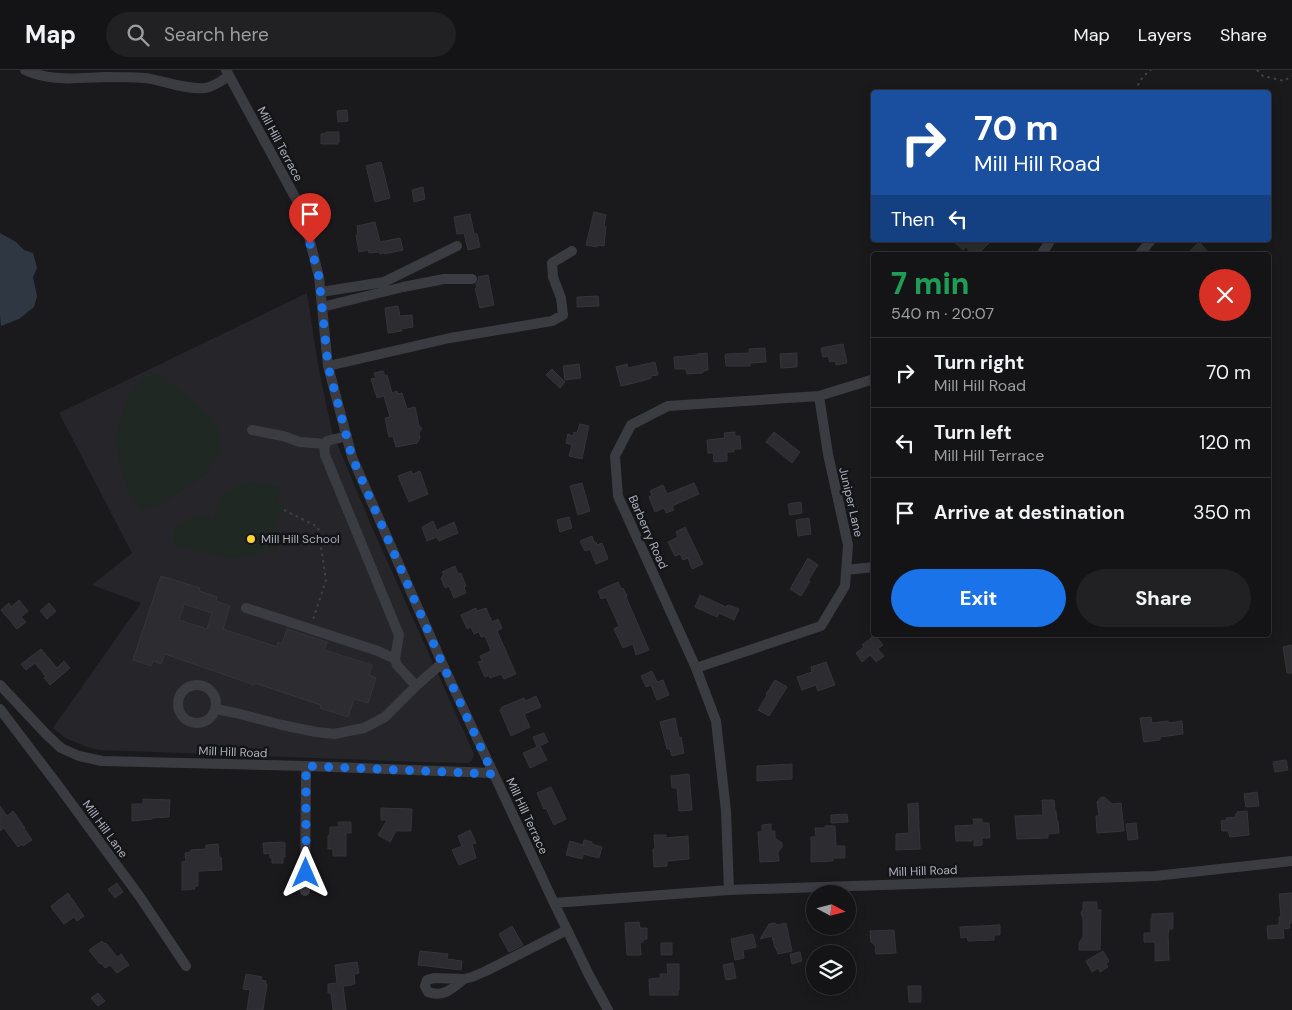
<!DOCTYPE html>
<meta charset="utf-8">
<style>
:root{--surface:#141416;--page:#212123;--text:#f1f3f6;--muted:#9d9ea1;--line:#333335;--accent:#1a73e8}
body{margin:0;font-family:"DM Sans",sans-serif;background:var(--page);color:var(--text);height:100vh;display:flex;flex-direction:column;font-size:19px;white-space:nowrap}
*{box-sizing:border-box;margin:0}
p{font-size:16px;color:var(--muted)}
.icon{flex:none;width:28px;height:28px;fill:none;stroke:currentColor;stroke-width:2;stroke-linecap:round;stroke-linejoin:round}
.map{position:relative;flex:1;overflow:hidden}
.side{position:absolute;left:871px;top:182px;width:400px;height:385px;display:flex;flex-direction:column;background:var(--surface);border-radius:5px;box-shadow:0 2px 12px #0003,0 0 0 1px var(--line)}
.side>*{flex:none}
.hud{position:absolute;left:871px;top:20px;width:400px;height:152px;border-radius:5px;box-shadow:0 2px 12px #0003,0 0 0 1px var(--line);background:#1a4fa0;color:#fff;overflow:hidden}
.needle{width:32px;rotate:97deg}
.fabs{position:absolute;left:806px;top:815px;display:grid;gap:10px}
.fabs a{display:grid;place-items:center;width:50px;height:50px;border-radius:50%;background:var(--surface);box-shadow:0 2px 12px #0003,0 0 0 1px var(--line);font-size:25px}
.pin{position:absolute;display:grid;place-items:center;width:42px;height:42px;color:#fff;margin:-51px -21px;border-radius:50% 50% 50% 0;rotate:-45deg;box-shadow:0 0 5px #0007}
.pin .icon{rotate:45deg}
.me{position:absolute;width:55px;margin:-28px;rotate:0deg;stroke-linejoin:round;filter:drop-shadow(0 0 4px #0008)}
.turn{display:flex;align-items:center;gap:18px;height:105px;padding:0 20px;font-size:22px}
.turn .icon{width:65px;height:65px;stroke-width:2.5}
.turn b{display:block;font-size:35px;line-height:42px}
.then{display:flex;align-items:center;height:48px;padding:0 20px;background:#0003;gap:10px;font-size:19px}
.round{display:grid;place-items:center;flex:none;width:52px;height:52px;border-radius:26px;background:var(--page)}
.head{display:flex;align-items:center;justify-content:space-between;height:85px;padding:0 20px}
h1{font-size:30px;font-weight:800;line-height:38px;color:#1e9e55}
.primary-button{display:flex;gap:10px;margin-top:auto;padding:10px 20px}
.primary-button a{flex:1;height:58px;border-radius:30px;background:var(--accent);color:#fff;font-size:20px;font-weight:800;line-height:58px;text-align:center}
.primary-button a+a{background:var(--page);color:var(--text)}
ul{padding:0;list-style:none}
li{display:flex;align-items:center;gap:15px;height:70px;padding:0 20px;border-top:1px solid var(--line)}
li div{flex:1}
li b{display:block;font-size:19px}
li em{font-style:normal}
header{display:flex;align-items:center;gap:30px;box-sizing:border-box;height:70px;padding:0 25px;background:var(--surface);border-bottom:1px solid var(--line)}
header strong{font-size:24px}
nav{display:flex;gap:28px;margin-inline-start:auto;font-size:18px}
.search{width:350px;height:45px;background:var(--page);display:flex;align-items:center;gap:12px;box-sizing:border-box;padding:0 18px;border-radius:28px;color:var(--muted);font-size:19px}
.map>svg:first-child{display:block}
.built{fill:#26262a}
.green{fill:#1f2822}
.water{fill:#2f3742}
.building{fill:#2d2d31;stroke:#353439;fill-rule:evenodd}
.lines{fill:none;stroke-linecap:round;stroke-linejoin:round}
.path{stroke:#414249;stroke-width:2;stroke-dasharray:2.5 4;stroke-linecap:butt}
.minor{stroke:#3b3b42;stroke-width:10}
.route{stroke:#1a73e8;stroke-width:9;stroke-dasharray:0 16.2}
.poi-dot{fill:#fcd433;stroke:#151518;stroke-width:2}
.labels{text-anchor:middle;stroke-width:5;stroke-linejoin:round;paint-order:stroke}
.street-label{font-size:12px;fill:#acafbd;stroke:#151518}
.poi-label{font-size:12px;fill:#acafbd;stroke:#151518;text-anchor:start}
</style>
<header>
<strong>Map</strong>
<div class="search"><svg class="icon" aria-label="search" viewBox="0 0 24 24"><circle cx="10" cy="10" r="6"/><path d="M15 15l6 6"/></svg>Search here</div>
<nav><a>Map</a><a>Layers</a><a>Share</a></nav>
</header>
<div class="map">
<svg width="1292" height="940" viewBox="0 0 1292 940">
<rect width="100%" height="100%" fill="#1a1a1d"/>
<path class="built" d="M307,223l12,77 13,61 39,94 103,229 -1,5 -4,4 -45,-1 -325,-12 -12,-3 -22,-9 -12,-10 88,-125 -49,-18 40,-32 -73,-140z"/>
<path class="green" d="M159,304l44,36 16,19v8l2,2 -2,8 1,8 -11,11v6l-51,34 -2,-2 -15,5c-15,-17 -25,-49 -24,-72 1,-12 5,-23 9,-34 4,-8 8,-17 15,-23 4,-3 12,-4 18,-6z
M248,412l32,6 -3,14 8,3 -10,21 4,22 -44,10 -62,-13 3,-18 25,-12 13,4 9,-25z"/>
<path class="water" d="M0,163l16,9 8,8 9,3 4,15 -4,9 4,19 -3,11 -15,12 -18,7 -1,-11z"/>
<path class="building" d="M347,40l1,11 -10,1 -1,-11z
M326,62h13v10h-1v2h-17v-10l5,-1z
M381,92l9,36 -15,4 -9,-36z
M423,117l2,12 -11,3 -2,-12z
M594,142l12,3 -2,11 2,1 -2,19 -7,-1v2l-11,-2z
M470,144l4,20h3l3,13 -12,3 -4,-17 -7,1 -3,-17z
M375,152l5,20 20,-4 3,12 -19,4v-1l-4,1 -1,-2 -10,1 -1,-3 -9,2 -3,-17h2l-1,-9z
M952,170h40l-15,15 -5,-1 -6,-7 -3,3z
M1199,172l12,13h-25z
M488,205l6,30 -14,3 -5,-20h2l-1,-4 3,-5 -1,-2z
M598,226l1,10 -22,1v-10z
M398,236l2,10 12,-1 1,12 -12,2 1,2 -14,2 -3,-25z
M843,274l4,19 -11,2 -1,-4 -5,1 -2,-6 -5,1 -2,-9z
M765,278l1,14 -16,1v3h-24l-1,-11 1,-1 23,-1v-4z
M707,283l1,17 -5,1v2l-16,1 -1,-5h-11l-1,-12 23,-2v-1z
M797,283v14l-16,1 -1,-14z
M655,292l3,13 -7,1v2l-9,3 -21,5 -5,-19 11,-3 1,4z
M579,294l2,14 -16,2 -2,-14z
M552,299l13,13 -5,6 -14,-13z
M383,301l2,5 2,-1 5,18 5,-2 1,3 4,-1 5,16 8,-2 4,19 3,2 -3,5 1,5 -3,5 -21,4 -3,-11 -4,1 -4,-19 5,-1 -6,-21 -7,2 -6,-19 5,-1 -2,-5z
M580,354l9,2 -7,33 -13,-3 3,-11 -6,-2 2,-9 5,2 1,-4 3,1z
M735,362v4h5l1,13h-7v3h-7v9l-13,1 -1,-9h-5l-1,-13 18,-2 -1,-5z
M774,362l26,20 -8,11 -26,-21z
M411,401l2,3 7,-3 8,23 -19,8 -11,-26z
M582,413l8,28 -12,4 -8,-29z
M694,413l5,11 -27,12 2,4 -8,3 -2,-5 -9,4 -6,-15 3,-2 -2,-4 13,-6 4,9z
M801,432l1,11 -12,2 -2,-11z
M569,447l3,11 -12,4 -3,-12z
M809,448l2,16 -13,2 -2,-16z
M433,451l4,9 17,-8 4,11 -19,8 -2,-4 -10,4 -5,-14z
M685,457l18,37 -11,5 -4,-11 -5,2 -3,-6 -5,2 -7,-14 10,-5 -2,-5z
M592,466l2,6h2l1,3 5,-2 6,16 -12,5 -6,-15 -5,2 -5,-10z
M808,488l10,7 -10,16h2l-9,15 -11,-7z
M455,496l3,8 3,-1 5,13 -2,1 2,6 -12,5 -5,-12 -4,2 -4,-10h1v-2l2,-1 -2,-3z
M161,506l39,12 -1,3 18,6 -1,4 14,5 -7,23 54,18 1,-5 4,2 5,-15 40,13 -3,8 48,15 -3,10 7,3 -8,25 -14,-4 -6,18 -28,-9 1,-3 -66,-22 -1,2 -89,-31 -4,10 -8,-3 -2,5 -18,-6zM184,534l28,9 -5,16 -28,-9z
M618,512l3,7 2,-1 4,8 -1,1 23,53 -13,5 -3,-11 -10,4 -9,-19 5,-3 -13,-29 -5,2 -3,-8z
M700,525l26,12 1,-2 1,1 1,-1 10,4 -5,11 -15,-7 -2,4 -22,-10z
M19,530l9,11 -7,6 5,5 -9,7 -16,-19 8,-7 2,4z
M49,533l7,8 -9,8 -7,-8z
M476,538l1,3 9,-3 6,14 6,-3 4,9 -5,3 19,43 -12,5 -3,-5 -11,4 -1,-3 -4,2 -7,-15 4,-1 -2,-5 11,-5 -6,-15 -4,1 -2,-5 -5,2 -3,-7 -4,2 -6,-14z
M875,565l8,10 -5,4 6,7 -8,6 -6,-7 -8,7 -6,-9 8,-6 -2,-2z
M1292,575v28h-5l-4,-26z
M41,579l16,19 7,-7 6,7 -20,17 -6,-7 2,-1 -11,-14 -9,7 -5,-6z
M826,592l9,23 -17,6 -2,-6 -14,5 -5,-13 15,-5 -1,-5z
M652,601l5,11 6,-2 6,15 -12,5 -6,-15 -5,2 -5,-11z
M775,610l12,7 -18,29 -11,-6 9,-15 -1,-1z
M536,626l5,11 -17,7 6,13 -19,9 -11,-26 2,-3 22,-9 2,3z
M1151,647l1,6 16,-2 1,2 13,-2 1,13 -23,3v3l-16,2 -4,-24z
M675,648l4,20 2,-1 3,16 -12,3 -2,-7h-3l-7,-27z
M544,663l4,9 -8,4 7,14 -17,8 -7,-15 14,-6 -4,-10z
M1286,690l2,10 -13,2 -2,-10z
M792,694v15l-35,2v-15z
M689,704l3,36 -13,1 -2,-23h-5l-1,-12z
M551,717l15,32 -12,6 -8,-17 -2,1 -7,-16z
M1257,722l2,14 -13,1 -2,-13z
M1104,727l8,7 9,-1 3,28 -27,2 -1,-17h3l-2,-14 3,-4z
M143,729l27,1 -1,17 -17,1v1l-20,2v-17h11z
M1042,730h12l1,11h1l1,10h1l1,12 -11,1v4l-31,1 -2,-23 28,-1z
M918,733l2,46 -24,1v-16l13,-1 -1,-29z
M0,736l7,10 6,-5 12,17h-1l8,12 -9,6 -1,-2 -4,3 -14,-19 -4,3z
M381,738l31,1 -1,22h-15l-6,11 -12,-7 9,-15h-6z
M1247,741l2,24 -19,2 -2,-6h-6l-1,-10 6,-1 -1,-2 10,-1 -1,-3h3l-1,-2z
M847,744l1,8 -17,1v-8z
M973,749h9v4h7l1,15h-8v7l-8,1v-7h-2v2h-16l-1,-15 19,-1z
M338,752h13v11h-5v23h-13v-7h-5v-13l2,-2v-7h9z
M1136,753l2,16 -10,1 -2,-16z
M771,754v7h4v7l7,5v4l-4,5 1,9 -19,1 -2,-30h4v-7z
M825,756h10l1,20h9v12h-12v3l-22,1v-25h5l-1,-9h10z
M470,760l6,13 -4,1 4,14 -17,7 -7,-15 10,-4 -4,-10z
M654,765h12v3l22,-2 1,23 -22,2v5l-13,1 -1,-18h2z
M584,770l8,2v2l10,3 -3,11 -16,-4 -1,5 -16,-4 4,-14 13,4z
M281,772l4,1v14h-2v6h-11v-6l-2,1v-5l-6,1 -1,-11z
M218,774l1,11v2h2l1,13 -24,1v15h-4l1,3 -13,1v-28l4,-1 -1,-8 6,-1v-2l15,-1v-4z
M117,813l6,9 -8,6 -7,-9z
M68,823l16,23 -7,5 -3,-4 -10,7 -11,-14 -2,-4z
M1292,823v30h-3l1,5 -7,1 1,9 -16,1 -1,-13 12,-1v-8l2,-1 -2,-22z
M1083,832h14v8h4l-1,40h-21v-7l4,-6v-20l-1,-1 -1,-4 2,-2z
M1173,843v16h-4l-1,6 1,25 -14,1v-19h-11v-9h7v-15h1v-4z
M639,852l1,6h7v11l-4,1v2h-3l1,13h-14l-2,-32z
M775,853l2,2 9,-2 6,28 -14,3 -2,-6h-1l-3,-12 -12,3 9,-15z
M1000,855v10h-6v5l-26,1 -1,-4 -6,1 -1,-11z
M512,856l11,19 -14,7 -10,-18z
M894,860l2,23 -20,1 -1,-9 -4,-3 -1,-11z
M753,864l3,13 -13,3 1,8 -9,2 -4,-21z
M102,871l3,3 1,-1 11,14 4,-3 8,11 -12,8 -7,-8 -5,3 -4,-5 -1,1 -11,-14z
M661,873h11v12h-11z
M420,881l28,3 -1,5 15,2 -1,9 -43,-5z
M1103,881l6,10 -3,3 2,3 -8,5 -2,-4 -6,4 -6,-11z
M800,882l2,9 -10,3 -2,-10z
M357,892l2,11 -5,1 1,10h-3v1l-9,1 3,24h-13l-2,-17h-3v-9l9,-1 -2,-18z
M733,893l3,15 -10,2 -3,-15z
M667,894h12v26h-1v5h-28l-1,-16 12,-1 -1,-4h8z
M246,904l16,3 -1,3 5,1 -1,3h2l-4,26h-16l3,-20 -7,-1z
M908,916h13v16h-12z
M98,923l7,8 -7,5 -7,-8z"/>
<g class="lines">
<path class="path" d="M1257,0l6,6 21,5 8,-5
M1137,22c0,-10 6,-16 14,-22
M284,440l34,17 8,53 -13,40"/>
<path class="minor" d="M25,0c26,12 53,8 80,7 13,0 26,0 39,1 20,2 40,12 61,10 9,-1 16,-7 24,-12
M226,0l76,140 17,67 9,89 24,91 90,206 112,240 35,72 19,35
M1041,185l9,-14
M1139,185l12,-15
M321,222l63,-10 73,-36
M322,237l81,-20 41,-8h28
M328,296l122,-28 102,-17 11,-6 -2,-17 -8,-21 -1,-14 20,-12
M252,360l31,6 17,6 26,2
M347,366l-20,5 -3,6 1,8 74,180 -4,24 2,6 19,21
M846,500l28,-3
M246,538l132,43 17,8
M696,598l125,-42 24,-40 3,-41 -20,-91 -9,-58
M0,615l47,50 14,13 18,8 23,5 204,5 187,7
M178 634a19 19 0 1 1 38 0a19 19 0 1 1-38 0Z
M0,639l60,79 80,109 46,69
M215,639l21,4 46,12 34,7 18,2 30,-6 21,-11 31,-31 26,-23
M729,820l-3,-79 -10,-90 -20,-53 -78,-172 -3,-40 16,-31 37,-19 151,-10 55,-17
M305,821l1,-125
M554,833l175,-13 426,-14 137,-15
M464,909c-11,9 -21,19 -36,13l-3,-6 2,-6 7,-2 30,1 8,-2 14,-6 81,-41"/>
</g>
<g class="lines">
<path class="route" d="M306,803v-107l187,8 -51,-111 -90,-206 -24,-91 -9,-89 -9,-33"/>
</g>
<circle class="poi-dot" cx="251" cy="469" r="5"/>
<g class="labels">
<g class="street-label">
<text transform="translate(280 74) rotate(62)" y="4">Mill Hill Terrace</text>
<text transform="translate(851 432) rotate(77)" y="4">Juniper Lane</text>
<text transform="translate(648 462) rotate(66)" y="4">Barberry Road</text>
<text transform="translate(233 682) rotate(2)" y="4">Mill Hill Road</text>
<text transform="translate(527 746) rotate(65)" y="4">Mill Hill Terrace</text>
<text transform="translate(105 759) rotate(54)" y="4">Mill Hill Lane</text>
<text transform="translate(923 801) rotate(-2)" y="4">Mill Hill Road</text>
</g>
<g class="poi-label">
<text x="261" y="473">Mill Hill School</text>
</g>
</g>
</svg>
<div class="fabs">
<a><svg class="needle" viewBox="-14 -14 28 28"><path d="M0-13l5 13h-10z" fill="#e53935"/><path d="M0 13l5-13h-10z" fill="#9d9ea1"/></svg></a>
<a><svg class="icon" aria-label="layers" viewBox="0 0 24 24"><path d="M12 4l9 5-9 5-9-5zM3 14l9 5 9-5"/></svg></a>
</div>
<div class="pin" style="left:310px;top:174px;background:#d93025"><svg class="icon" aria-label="arrive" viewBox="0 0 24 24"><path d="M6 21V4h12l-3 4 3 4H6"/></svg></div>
<svg class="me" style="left:306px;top:803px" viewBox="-20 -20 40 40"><path d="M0-17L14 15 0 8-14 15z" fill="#1a73e8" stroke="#fff" stroke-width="4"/></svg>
<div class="hud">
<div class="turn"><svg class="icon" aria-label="right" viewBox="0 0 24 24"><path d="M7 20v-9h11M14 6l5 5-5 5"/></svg><div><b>70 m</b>Mill Hill Road</div></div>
<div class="then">Then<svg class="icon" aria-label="left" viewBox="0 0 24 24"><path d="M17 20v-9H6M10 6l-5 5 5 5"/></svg></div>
</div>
<section class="side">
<div class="head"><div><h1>7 min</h1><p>540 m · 20:07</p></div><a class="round" style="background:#d93025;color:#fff"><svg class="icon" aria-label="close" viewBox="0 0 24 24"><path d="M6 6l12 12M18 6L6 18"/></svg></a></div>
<ul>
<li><svg class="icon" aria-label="right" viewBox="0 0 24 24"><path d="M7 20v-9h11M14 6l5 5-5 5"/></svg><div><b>Turn right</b><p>Mill Hill Road</p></div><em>70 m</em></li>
<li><svg class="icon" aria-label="left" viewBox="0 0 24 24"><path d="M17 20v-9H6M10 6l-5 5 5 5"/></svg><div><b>Turn left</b><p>Mill Hill Terrace</p></div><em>120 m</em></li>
<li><svg class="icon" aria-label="arrive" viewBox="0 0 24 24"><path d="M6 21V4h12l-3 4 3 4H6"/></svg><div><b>Arrive at destination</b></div><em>350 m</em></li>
</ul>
<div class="primary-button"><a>Exit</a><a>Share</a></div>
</section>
</div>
